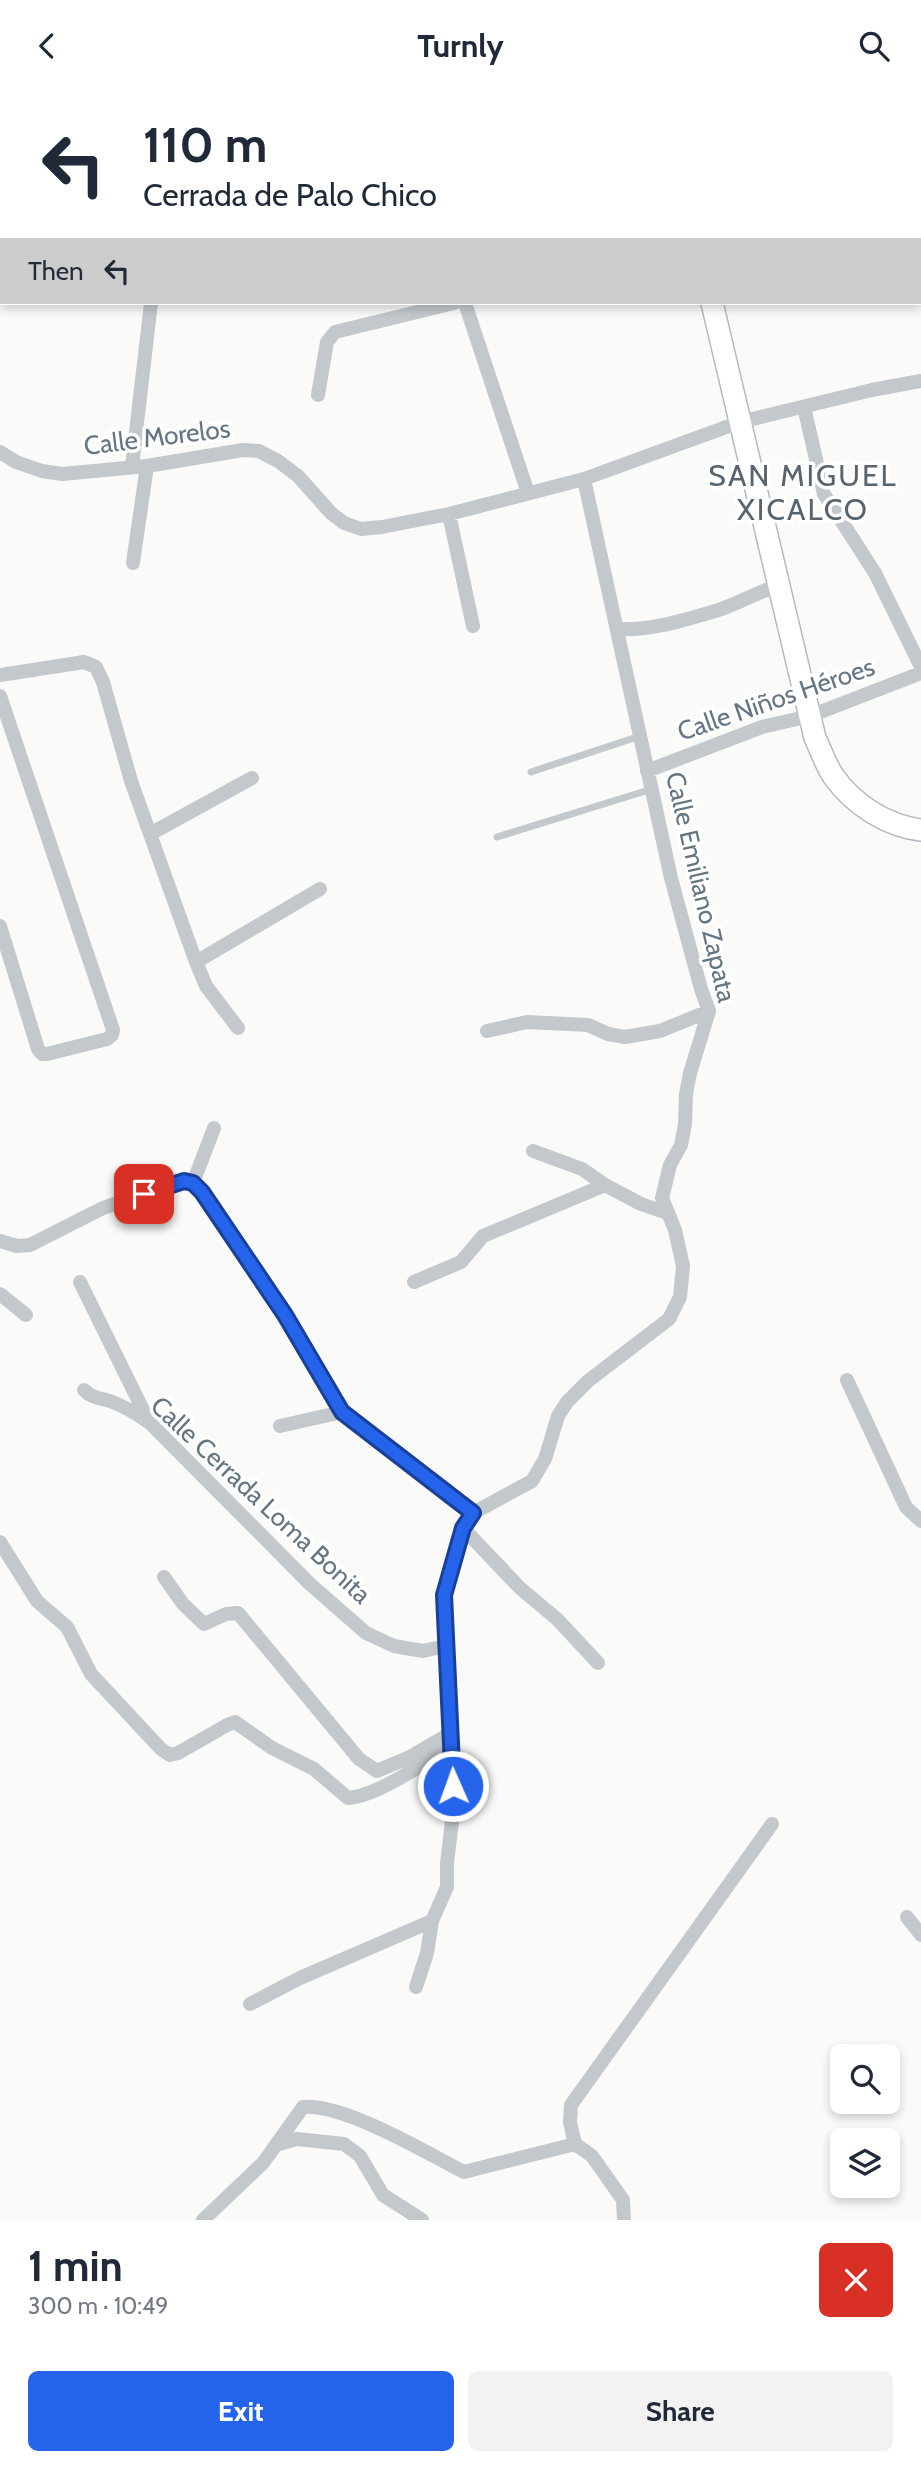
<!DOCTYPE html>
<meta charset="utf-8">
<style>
:root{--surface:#fff;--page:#f2f2f3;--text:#1f2937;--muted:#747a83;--accent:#2563eb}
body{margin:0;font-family:Cabin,sans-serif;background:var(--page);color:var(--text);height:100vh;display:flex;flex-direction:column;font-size:26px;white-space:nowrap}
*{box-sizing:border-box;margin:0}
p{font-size:23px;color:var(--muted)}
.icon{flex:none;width:38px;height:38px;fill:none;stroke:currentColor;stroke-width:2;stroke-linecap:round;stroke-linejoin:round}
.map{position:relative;height:2129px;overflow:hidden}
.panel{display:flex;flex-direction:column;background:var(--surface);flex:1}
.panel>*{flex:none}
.banner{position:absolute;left:0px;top:0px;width:922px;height:214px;box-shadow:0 4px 10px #0003;background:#fff;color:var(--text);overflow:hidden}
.tools{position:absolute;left:830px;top:1953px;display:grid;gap:14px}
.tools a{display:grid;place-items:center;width:70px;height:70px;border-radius:10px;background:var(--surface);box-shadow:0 4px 10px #0003;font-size:35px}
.pin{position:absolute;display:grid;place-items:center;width:60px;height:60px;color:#fff;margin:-30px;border-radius:14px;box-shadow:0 4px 10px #0006}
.me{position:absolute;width:77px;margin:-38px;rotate:358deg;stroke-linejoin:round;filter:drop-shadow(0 0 5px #0008)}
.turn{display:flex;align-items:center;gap:24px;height:147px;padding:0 28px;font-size:32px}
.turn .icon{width:91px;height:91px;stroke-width:2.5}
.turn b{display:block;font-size:49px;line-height:60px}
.then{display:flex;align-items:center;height:66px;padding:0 28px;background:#0003;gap:14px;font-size:26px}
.round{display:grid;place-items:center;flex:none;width:74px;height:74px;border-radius:10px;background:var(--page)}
.overview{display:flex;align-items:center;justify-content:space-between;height:119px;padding:0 28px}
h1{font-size:42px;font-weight:800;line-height:52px}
.action{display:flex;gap:14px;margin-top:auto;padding:14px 28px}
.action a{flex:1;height:80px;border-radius:10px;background:var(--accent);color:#fff;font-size:28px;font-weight:800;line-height:80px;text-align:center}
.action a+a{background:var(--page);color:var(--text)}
header{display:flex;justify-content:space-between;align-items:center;height:91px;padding:0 28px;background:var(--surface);font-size:32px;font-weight:800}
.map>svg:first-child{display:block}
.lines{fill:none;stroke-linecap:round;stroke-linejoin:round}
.secondary-casing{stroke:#b3babf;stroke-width:24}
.service{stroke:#c3c8cc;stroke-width:7}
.minor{stroke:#c3c8cc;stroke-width:14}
.secondary{stroke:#fff;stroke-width:21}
.route-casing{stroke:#184099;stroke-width:18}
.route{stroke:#2563eb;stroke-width:12}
.labels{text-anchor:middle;stroke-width:7;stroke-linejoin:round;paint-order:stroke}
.street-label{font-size:26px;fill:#657683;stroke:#fff}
.quarter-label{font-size:30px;letter-spacing:2px;fill:#57646e;stroke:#fff}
</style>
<header><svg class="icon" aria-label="back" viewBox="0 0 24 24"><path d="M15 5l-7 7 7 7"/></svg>Turnly<svg class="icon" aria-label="search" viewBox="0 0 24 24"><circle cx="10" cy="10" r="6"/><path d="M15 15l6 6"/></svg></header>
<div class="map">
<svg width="921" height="2129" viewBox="0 0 921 2129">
<rect width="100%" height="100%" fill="#fafaf8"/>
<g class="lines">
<defs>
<path id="secondary" d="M662,0v2
M712,212l103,435c6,12 11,28 19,39 20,28 53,49 87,53"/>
</defs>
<use href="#secondary" class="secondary-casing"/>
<path class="service" d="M531,681l109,-36
M497,746l155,-48"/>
<path class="minor" d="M424,0v2
M903,0l1,2
M920,31l1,1
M465,212l63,190
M318,304l9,-53 8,-10 119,-29
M804,316l20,87 51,79 46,94
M0,361l16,10 26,9 20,3 85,-8 96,-16 16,1 19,10 20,15 33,37 13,10 17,6 21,-2 67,-13 135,-35 156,-57 132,-32 49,-9
M132,375l19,-163
M449,423l24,112
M133,472l14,-97
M617,538c32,2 64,-8 95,-17 22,-6 43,-19 65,-26
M0,584l84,-13 12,5 7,15 28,99 65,181 10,24 32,42
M0,605l113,334 -1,5 -5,4 -60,15h-5l-4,-5 -38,-123
M647,680l115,-44 48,-11 111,-43
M150,743l102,-56
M196,871l124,-73
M487,940l40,-9 61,3 20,9 17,3 35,-6 49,-20
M533,1060l49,18 23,16 36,19 26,9
M193,1092l21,-55
M0,1150l17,5 13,-1 73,-37 81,-27 9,2 9,9 83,123 57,97 131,101
M80,1191l69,140
M414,1191l47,-20 22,-26 122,-51
M0,1203l26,21
M847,1289l59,127 15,14
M84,1299c8,8 15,8 26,11 14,5 27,13 40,22l160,161 56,49 28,13 29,5 22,-5
M280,1335l62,-14
M463,1437l57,60 37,31 41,44
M0,1451l37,59 30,26 24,47 70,75 9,6 8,-2 49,-28 8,-3 37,26 42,21 34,29c29,-2 78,-36 104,-52
M164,1486l19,27 21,20 22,-10 12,-1 121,146 18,12 33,-14 41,-24
M907,1826l14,18
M416,1896l11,-34 5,-32
M250,1913l50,-26 132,-57 15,-34v-24l7,-58 -10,-210 19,-67 10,-15 59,-32 13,-22 13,-43 9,-14 21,-21 81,-62 11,-22 3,-31 -8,-36 -13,-32 8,-33 11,-20 4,-21 1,-30 4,-21 19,-62 -8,-22 -30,-111 -87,-399
M279,2053l18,-5 47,5 16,12 23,39 39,25
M203,2129l60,-57 40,-56c42,-3 122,45 161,65l111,-28
M624,2129l-1,-20 -31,-44 -17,-12 -5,-22 1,-17 201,-281"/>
<use href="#secondary" class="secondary"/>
</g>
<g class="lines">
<defs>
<path id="route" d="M144,1103l40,-13 9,2 9,9 83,123 57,97 131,101 -10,15 -19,67 9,191"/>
</defs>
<use href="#route" class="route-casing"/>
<use href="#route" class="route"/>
</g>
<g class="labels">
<g class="street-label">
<text transform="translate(157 346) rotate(-7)" y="9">Calle Morelos</text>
<text transform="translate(776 608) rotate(-19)" y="9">Calle Niños Héroes</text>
<text transform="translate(701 796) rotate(77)" y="9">Calle Emiliano Zapata</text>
<text transform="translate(261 1409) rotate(43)" y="9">Calle Cerrada Loma Bonita</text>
</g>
<g class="quarter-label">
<text x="803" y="395">SAN MIGUEL<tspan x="803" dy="34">XICALCO</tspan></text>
</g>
</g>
</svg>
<div class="tools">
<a><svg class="icon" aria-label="search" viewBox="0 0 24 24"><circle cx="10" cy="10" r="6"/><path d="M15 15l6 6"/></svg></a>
<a><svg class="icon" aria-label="layers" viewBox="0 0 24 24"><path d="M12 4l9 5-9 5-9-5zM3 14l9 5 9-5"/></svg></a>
</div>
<div class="pin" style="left:144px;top:1103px;background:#d93025"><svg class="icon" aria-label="arrive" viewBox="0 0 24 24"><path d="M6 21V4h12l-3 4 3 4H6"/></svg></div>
<svg class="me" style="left:453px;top:1695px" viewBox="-20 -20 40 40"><circle r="17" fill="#2563eb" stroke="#fff" stroke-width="3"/><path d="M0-11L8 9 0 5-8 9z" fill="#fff"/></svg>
<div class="banner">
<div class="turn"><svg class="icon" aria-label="left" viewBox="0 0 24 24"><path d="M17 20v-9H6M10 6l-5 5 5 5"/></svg><div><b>110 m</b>Cerrada de Palo Chico</div></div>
<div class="then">Then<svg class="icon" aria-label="left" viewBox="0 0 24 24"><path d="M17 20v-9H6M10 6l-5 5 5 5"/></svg></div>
</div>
</div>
<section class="panel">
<div class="overview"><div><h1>1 min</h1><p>300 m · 10:49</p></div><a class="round" style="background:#d93025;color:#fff"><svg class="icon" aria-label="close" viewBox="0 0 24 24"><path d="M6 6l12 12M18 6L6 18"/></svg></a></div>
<div class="action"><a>Exit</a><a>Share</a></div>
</section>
